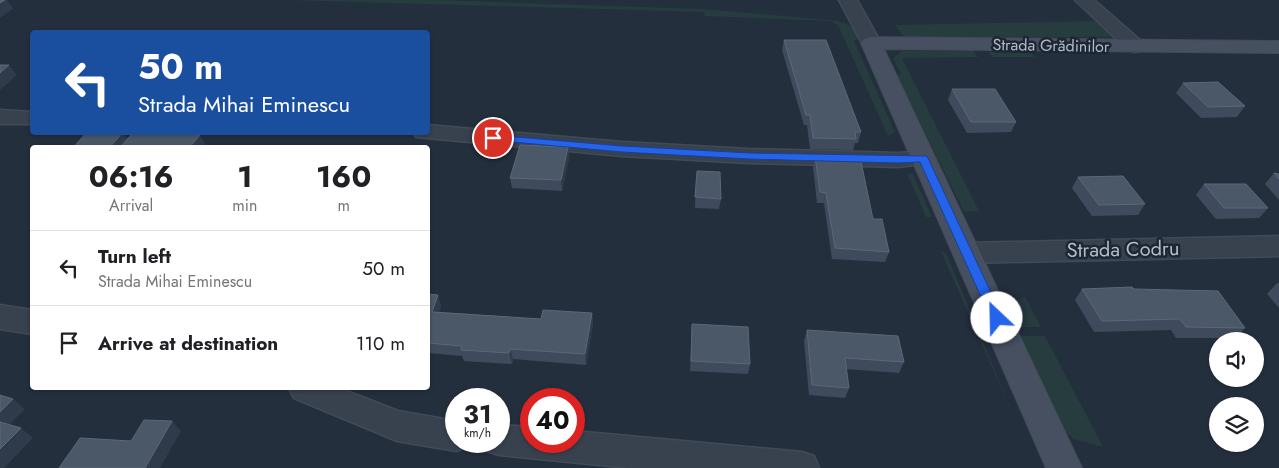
<!DOCTYPE html>
<meta charset="utf-8">
<style>
:root{--surface:#fff;--page:#f2f2f2;--text:#202124;--muted:#757577;--line:#e0e0e0}
body{margin:0;font-family:Jost,sans-serif;background:var(--page);color:var(--text);height:100vh;display:flex;flex-direction:column;font-size:19px;white-space:nowrap}
*{box-sizing:border-box;margin:0}
p{font-size:16px;color:var(--muted)}
.icon{flex:none;width:28px;height:28px;fill:none;stroke:currentColor;stroke-width:2;stroke-linecap:round;stroke-linejoin:round}
.map{position:relative;flex:1;overflow:hidden}
.details{position:absolute;left:30px;top:145px;width:400px;height:245px;display:flex;flex-direction:column;background:var(--surface);border-radius:5px;box-shadow:0 1px 4px #0004}
.details>*{flex:none}
.top-card{position:absolute;left:30px;top:30px;width:400px;height:105px;border-radius:5px;box-shadow:0 1px 4px #0004;background:#1a4fa0;color:#fff;overflow:hidden}
.tools{position:absolute;left:1209px;top:332px;display:grid;gap:10px}
.tools a{display:grid;place-items:center;width:55px;height:55px;border-radius:50%;background:var(--surface);box-shadow:0 1px 4px #0004;font-size:25px}
.speed{position:absolute;left:445px;top:388px;display:flex;gap:10px;font-size:25px;font-weight:700;text-align:center}
.speed>*{display:grid;place-content:center;width:65px;height:65px;border-radius:50%;background:var(--surface);box-shadow:0 1px 4px #0004;line-height:1}
.speed small{font-size:12px;font-weight:400}
.speed .limit{border:8px solid #d22;background:#fff;color:#111}
.pin{position:absolute;display:grid;place-items:center;width:42px;height:42px;color:#fff;margin:-21px;border:2px solid #fff;border-radius:50%;box-shadow:0 1px 5px #0007}
.me{position:absolute;width:55px;margin:-28px;rotate:336deg;stroke-linejoin:round;filter:drop-shadow(0 0 4px #0008)}
.turn{display:flex;align-items:center;gap:18px;height:105px;padding:0 25px;font-size:22px}
.turn .icon{width:65px;height:65px;stroke-width:2.5}
.turn b{display:block;font-size:35px;line-height:42px}
.eta{display:flex;justify-content:space-evenly;align-items:center;height:85px;text-align:center}
.eta b{font-size:30px;font-weight:700;line-height:35px}
ul{padding:0;list-style:none}
li{display:flex;align-items:center;gap:15px;height:75px;padding:0 25px;border-top:1px solid var(--line)}
li div{flex:1}
li b{display:block;font-size:19px}
li em{font-style:normal}
.map>svg:first-child{display:block}
.green{fill:#263c3f}
.lines{fill:none;stroke-linecap:round;stroke-linejoin:round}
.street-casing{stroke:#414a57;stroke-width:3}
.secondary-casing{stroke:#414a57;stroke-width:2}
.street{fill:#38414e;fill-rule:evenodd}
.secondary{fill:#465061;fill-rule:evenodd}
.wall{fill:#3f4b5c}
.shaded-wall{fill:#2f3b4b}
.building{fill:#4b5868;stroke:#5c6777}
.route{fill:#2563eb;stroke:#184099}
.labels{text-anchor:middle;stroke-width:5;stroke-linejoin:round;paint-order:stroke}
.far-street-label{font-size:16px;fill:#b4bcc9;stroke:#1d2633}
.street-label{font-size:20px;fill:#b4bcc9;stroke:#1d2633}
</style>
<div class="map">
<svg width="1279" height="468" viewBox="0 0 1279 468">
<rect width="100%" height="100%" fill="#242f3e"/>
<path class="green" d="M287,0h151l263,9 119,10 23,3 11,6 4,11 -4,2 41,91 -7,4 -50,-111 -8,-4 -125,-5 -1,-4z
M1100,21l14,13 -1,3 -203,1 -8,-3 -7,-10z
M902,51h71l5,6 -76,1 77,153 -15,1 -67,-137 4,-1 -8,-16z
M989,52h42l4,5h-43z
M907,173l6,1 19,43h-6z
M941,251l5,2 67,162 -62,-141z
M1025,297l16,30h-26l-8,-23z
M1020,336h25l58,111 -29,-8 -12,-11z"/>
<g class="lines">
<defs>
<path id="street" d="M839,0h18l24,43 -3,4 -7,2 -7,-2z
M1075,0h19l48,42 3,4 -3,4 -7,2 -7,-2z
M0,110l32,2v12h-32z
M428,125l194,17 127,7 149,4 25,-2 8,2 4,5 -4,5 -33,4 -149,-4 -127,-7 -206,-19 -3,-5h15z
M1279,236v20l-312,7 -10,-3 -3,-7 3,-7 10,-3z
M0,305l32,5v24l-32,-5z
M289,388h50l59,23 58,10v20h14l-2,6 -12,4 -59,-10 -103,-43z
M499,425l32,2v14h43v-10l228,21 12,4 5,12h-189l-131,-13 -12,-4 -4,-10h16z"/>
<path id="secondary" d="M871,37l408,4v12l-395,-4 198,419h-36l-185,-425 3,-4z"/>
</defs>
<use href="#street" class="street-casing"/>
<use href="#secondary" class="secondary-casing"/>
<use href="#street" class="street"/>
<use href="#secondary" class="secondary"/>
</g>
<path class="wall" d="M784,40l77,92 -3,11h-3l-2,7 -43,-1 -3,-24h-3l-22,-75z
M1183,83l62,23 -8,11 -36,1 -25,-25z
M952,89l64,33 -5,10 -44,1 -19,-33z
M568,147l1,11 -7,33 -50,-3 -2,-10z
M815,156l58,63 16,33 -4,10 -53,-3 -8,-56h-7l-4,-36z
M1274,173l5,1v26l-14,-16z
M1078,177l67,27 -7,11 -46,1 -20,-28z
M696,181l25,18 -2,10 -24,-1z
M1204,184l64,24 -9,10 -43,1 -20,-24z
M1277,283h2v25l-12,-14z
M1082,289h52l111,39 -10,10h-59l-5,-8 -77,2 -19,-32z
M428,294l10,1 3,11 -2,6 102,7 51,-6 1,10 -7,42 -73,-6 -1,5 -48,-3 -2,-5 -34,-3z
M692,324l58,40 -2,10 -58,-3z
M807,330l97,32 -5,11 -53,-4 3,19 -4,10 -36,-3 -5,-54z"/>
<path class="shaded-wall" d="M5,0h2l6,9 -13,9v-15z
M9,65l8,10 -17,15v-17z
M123,132l7,11 -4,5h-17z
M200,135l6,11 -2,2h-15z
M568,147l1,11 -7,33 -1,-11z
M438,295l3,11 -6,17 -3,-11z
M592,313l1,10 -7,42 -1,-11z
M510,349l3,10 -1,5 -3,-11z
M13,399l12,10 -21,21 -4,-4v-14z
M172,421l9,10 -21,37h-15z
M21,428l12,10 -29,30h-4v-19z"/>
<path class="building" d="M0,0h5l-5,3z
M784,40h42l35,92h-6l1,7 -43,-1 -3,-23h-4z
M0,65h9l-9,8z
M1218,82l27,24 -37,1 -25,-24z
M952,89h43l21,33h-45z
M87,132h36l-14,16h-36z
M134,132h28l38,3 -11,13h-70z
M520,145l48,2 -7,33 -51,-2z
M815,156l45,1 13,62h9l7,33 -54,-4 -9,-55 -6,-1z
M697,171l23,1 1,27 -26,-2z
M1274,173l5,1v5z
M1123,176l22,28 -46,1 -21,-28z
M1204,184h42l22,24h-44z
M1132,287l2,2 84,2 27,37 -59,-1 -6,-8 -78,2 -20,-32z
M428,294l10,1 -6,17 109,7 2,-9 49,3 -7,41 -75,-5 -1,4 -48,-3 1,-4 -34,-3z
M692,324l56,3 2,37 -59,-3z
M807,330l91,6 6,26 -59,-4 4,30 -37,-3z
M0,395l13,4 -13,13z
M144,420l28,1 -27,47h-86l21,-30 51,3z
M0,422l21,6 -21,21z"/>
<path class="route" d="M493,135l129,11 127,7 178,3 76,162 -2,3h-9l-72,-159 -22,1 -149,-4 -127,-7 -132,-12 -2,-2z"/>
<g class="labels">
<g class="far-street-label">
<text transform="translate(1051 45) rotate(1)" y="6">Strada Grădinilor</text>
</g>
<g class="street-label">
<text transform="translate(1123 249) rotate(-1)" y="7">Strada Codru</text>
</g>
</g>
</svg>
<div class="tools">
<a><svg class="icon" aria-label="sound" viewBox="0 0 24 24"><path d="M4 9h4l5-4v14l-5-4H4zM17 9q2 3 0 6"/></svg></a>
<a><svg class="icon" aria-label="layers" viewBox="0 0 24 24"><path d="M12 4l9 5-9 5-9-5zM3 14l9 5 9-5"/></svg></a>
</div>
<div class="speed"><div>31<small>km/h</small></div><div class="limit">40</div></div>
<div class="pin" style="left:493px;top:138px;background:#d93025"><svg class="icon" aria-label="arrive" viewBox="0 0 24 24"><path d="M6 21V4h12l-3 4 3 4H6"/></svg></div>
<svg class="me" style="left:997px;top:318px" viewBox="-20 -20 40 40"><circle r="19" fill="#fff"/><path d="M0-13L10 11 0 6-10 11z" fill="#2563eb"/></svg>
<div class="top-card">
<div class="turn"><svg class="icon" aria-label="left" viewBox="0 0 24 24"><path d="M17 20v-9H6M10 6l-5 5 5 5"/></svg><div><b>50 m</b>Strada Mihai Eminescu</div></div>
</div>
<section class="details">
<div class="eta">
<div><b>06:16</b><p>Arrival</p></div>
<div><b>1</b><p>min</p></div>
<div><b>160</b><p>m</p></div>
</div>
<ul>
<li><svg class="icon" aria-label="left" viewBox="0 0 24 24"><path d="M17 20v-9H6M10 6l-5 5 5 5"/></svg><div><b>Turn left</b><p>Strada Mihai Eminescu</p></div><em>50 m</em></li>
<li><svg class="icon" aria-label="arrive" viewBox="0 0 24 24"><path d="M6 21V4h12l-3 4 3 4H6"/></svg><div><b>Arrive at destination</b></div><em>110 m</em></li>
</ul>
</section>
</div>
